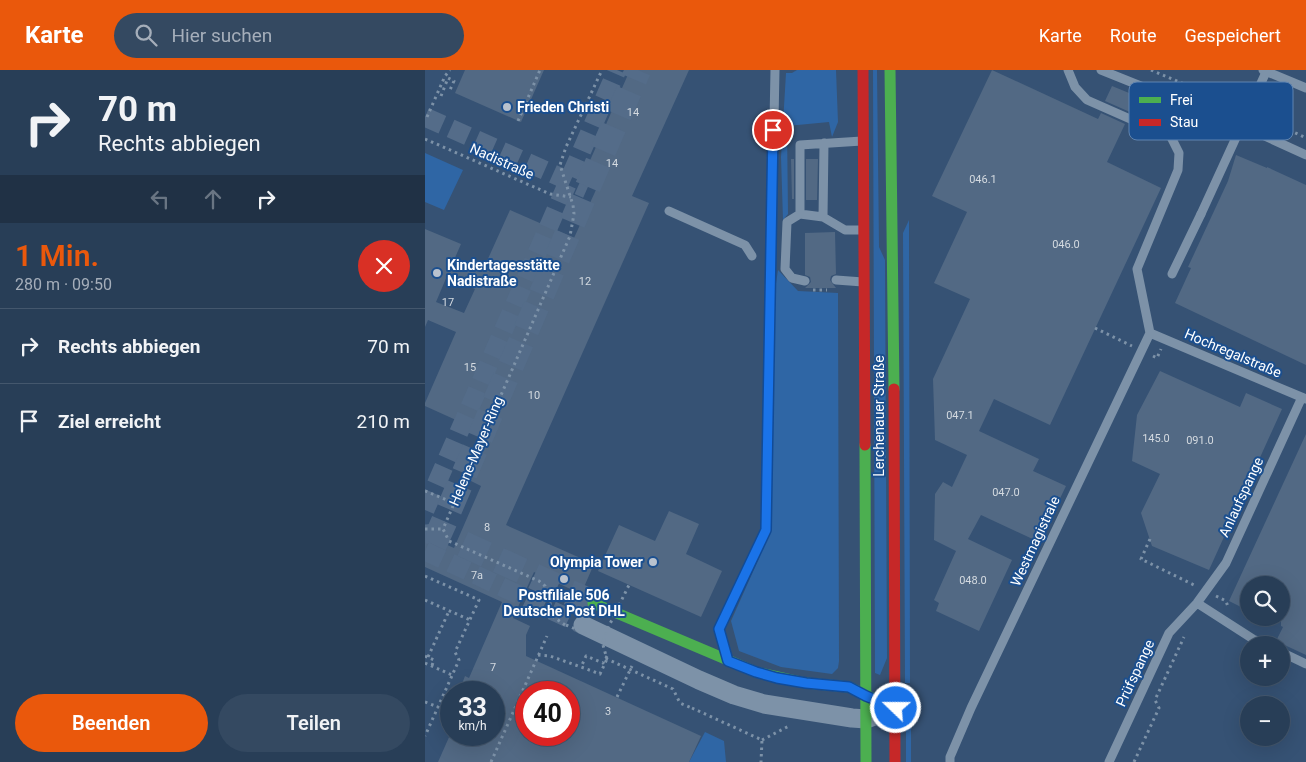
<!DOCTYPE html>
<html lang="de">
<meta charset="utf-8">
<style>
:root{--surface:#283e57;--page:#344961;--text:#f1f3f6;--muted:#a5aeba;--line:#44576d;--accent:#ea580c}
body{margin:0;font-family:Roboto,sans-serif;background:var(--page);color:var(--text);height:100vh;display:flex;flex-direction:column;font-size:19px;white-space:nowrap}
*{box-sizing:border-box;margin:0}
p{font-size:16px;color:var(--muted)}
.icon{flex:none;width:28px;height:28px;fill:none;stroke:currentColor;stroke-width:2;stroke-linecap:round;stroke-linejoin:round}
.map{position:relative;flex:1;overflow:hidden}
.drawer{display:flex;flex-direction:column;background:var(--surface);width:425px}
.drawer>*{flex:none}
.guide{background:#283e57;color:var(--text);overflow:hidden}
.tools{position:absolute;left:815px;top:506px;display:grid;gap:10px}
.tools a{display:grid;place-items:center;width:50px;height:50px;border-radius:50%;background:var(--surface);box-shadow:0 5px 20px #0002,0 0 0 1px var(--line);font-size:25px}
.speed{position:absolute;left:15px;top:611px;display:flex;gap:10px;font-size:25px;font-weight:700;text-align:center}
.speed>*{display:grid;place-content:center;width:65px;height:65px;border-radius:50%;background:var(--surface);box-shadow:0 5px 20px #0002,0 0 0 1px var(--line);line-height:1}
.speed small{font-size:12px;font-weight:400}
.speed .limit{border:8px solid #d22;background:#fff;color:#111}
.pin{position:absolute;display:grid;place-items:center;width:42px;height:42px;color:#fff;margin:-21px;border:2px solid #fff;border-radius:50%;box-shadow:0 1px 5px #0007}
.me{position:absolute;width:55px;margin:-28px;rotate:292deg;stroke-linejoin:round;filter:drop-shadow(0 0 4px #0008)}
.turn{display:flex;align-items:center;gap:18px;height:105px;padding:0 15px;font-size:22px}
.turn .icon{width:65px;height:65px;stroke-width:2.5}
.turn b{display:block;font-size:35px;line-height:42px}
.lanes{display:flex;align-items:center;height:48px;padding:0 15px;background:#0003;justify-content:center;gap:25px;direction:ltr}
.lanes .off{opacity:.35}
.round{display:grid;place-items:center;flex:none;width:52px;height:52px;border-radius:26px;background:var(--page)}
.head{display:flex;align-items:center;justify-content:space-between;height:85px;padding:0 15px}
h1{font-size:30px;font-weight:600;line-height:38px;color:var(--accent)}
.primary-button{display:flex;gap:10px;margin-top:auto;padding:10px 15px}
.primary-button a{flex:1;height:58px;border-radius:30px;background:var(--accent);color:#fff;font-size:20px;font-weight:600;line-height:58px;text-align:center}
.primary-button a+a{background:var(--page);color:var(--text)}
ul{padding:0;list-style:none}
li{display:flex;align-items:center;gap:15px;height:75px;padding:0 15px;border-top:1px solid var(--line)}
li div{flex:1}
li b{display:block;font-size:19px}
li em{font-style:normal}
header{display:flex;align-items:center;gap:30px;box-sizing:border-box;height:70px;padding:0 25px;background:var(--accent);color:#fff}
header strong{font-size:24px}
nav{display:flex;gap:28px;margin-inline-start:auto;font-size:18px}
.search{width:350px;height:45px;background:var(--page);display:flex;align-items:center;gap:12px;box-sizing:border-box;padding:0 18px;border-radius:28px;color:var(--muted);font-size:19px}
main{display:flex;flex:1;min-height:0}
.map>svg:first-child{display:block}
.green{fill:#2f66a5}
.building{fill:#526984;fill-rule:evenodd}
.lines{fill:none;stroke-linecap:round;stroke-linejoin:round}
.street-tunnel{stroke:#546c89;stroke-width:19;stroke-dasharray:19 9;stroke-linecap:butt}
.secondary-tunnel{stroke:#546c89;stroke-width:26;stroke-dasharray:26 13;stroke-linecap:butt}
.path{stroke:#7d92a8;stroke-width:3;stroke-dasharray:2.5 4;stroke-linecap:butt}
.lane{stroke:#7d92a8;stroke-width:9}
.street{stroke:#7d92a8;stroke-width:19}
.fast{stroke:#4caf50;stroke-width:11}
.jam{stroke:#c62828;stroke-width:11}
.path-bridge{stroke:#7d92a8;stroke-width:3;stroke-dasharray:2.5 4;stroke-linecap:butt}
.lane-bridge{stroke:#7d92a8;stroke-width:9}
.route-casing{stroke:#114b97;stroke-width:12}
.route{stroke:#1a73e8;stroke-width:9}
.poi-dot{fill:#b9c2ce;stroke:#1b4f8f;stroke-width:2}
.labels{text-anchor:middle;stroke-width:4;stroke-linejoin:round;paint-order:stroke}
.number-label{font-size:11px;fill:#d4dae0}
.poi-label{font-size:14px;font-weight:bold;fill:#fff;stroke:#1b4f8f;text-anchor:start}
.street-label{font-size:14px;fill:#fff;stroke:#1b4f8f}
.key{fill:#1b4f8f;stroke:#5f84b1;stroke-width:1}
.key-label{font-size:14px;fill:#fff}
</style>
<header>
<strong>Karte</strong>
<div class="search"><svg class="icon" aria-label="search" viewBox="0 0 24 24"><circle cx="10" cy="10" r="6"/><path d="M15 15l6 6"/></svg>Hier suchen</div>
<nav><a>Karte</a><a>Route</a><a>Gespeichert</a></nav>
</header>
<main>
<section class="drawer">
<div class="guide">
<div class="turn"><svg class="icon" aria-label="right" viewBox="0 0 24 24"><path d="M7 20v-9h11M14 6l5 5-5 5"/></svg><div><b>70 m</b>Rechts abbiegen</div></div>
<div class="lanes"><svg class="icon off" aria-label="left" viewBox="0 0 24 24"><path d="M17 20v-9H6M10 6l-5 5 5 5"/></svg><svg class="icon off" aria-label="ahead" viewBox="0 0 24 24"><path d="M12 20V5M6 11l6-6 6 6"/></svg><svg class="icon" aria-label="right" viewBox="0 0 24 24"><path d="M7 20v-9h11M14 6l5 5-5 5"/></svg></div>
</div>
<div class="head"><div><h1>1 Min.</h1><p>280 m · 09:50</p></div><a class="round" style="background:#d93025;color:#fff"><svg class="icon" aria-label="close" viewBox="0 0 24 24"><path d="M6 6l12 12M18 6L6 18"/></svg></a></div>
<ul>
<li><svg class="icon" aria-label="right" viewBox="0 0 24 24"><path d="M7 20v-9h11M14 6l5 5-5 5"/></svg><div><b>Rechts abbiegen</b></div><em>70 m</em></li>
<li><svg class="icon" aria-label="arrive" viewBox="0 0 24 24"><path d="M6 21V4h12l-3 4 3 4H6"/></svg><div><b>Ziel erreicht</b></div><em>210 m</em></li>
</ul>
<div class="primary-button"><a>Beenden</a><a>Teilen</a></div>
</section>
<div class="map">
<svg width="881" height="692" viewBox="0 0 881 692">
<rect width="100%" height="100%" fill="#365274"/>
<path class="green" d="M372,0h39l2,52 -6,15 -3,-15 -42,4 1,88 -5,6 -2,-63 5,-84h6z
M448,0h4l2,177 6,13 2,398 -7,17 -5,-2z
M0,83l38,17 -19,40 -19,-8z
M484,150l1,463h-5l-2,-450z
M353,200l20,21 40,2 1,368 -1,7 -6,6 -51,-7 -42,-16 -8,-30 29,-65 15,-266z
M481,626h5v66h-5z
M280,662l19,9 2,21h-37z"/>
<path class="building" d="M40,0h79l-23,52 -66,-29z
M205,0h59l-57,126 17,7 -143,322 88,39 -13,30 -47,-22 -21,46 17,8 -4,9v21l175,80 -12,26h-251l12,-27h44v-43h-32l1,-1 -3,-2 5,-13 4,2 33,-76 -77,-35v-32l29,13 27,-62 -14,-7 20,-45 -62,-28v-3l31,-71 -28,-12 -3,7v-98l36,15 -7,16 28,12 28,-62 64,28 26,-57 -16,-7zM22,206l28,13 -11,24 -28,-11zM101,622h43v43h-43z
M567,0l106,49 3,-6 24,11 -18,38 54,26 -111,237 -56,-26 -15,32 60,28 -6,12 33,15 -27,56 -58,-27 -13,24 44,21 -33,71 -43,-20 3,-8 -5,-3 22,-49 -22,-11 1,-46 8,-12 9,5 15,-32 -32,-15 -2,-61 37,-80 -36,-16 33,-71 -35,-16z
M687,16l61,25 -7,17 -61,-27z
M811,85l31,13v-1l39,18v180l-131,-62 16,-35 -3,-1 40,-86z
M366,89h3v40h-2z
M381,89h12l-1,41h-11z
M410,162l1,42 -5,2 -1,4 6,8h-31l6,-6 -1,-5 -5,-2v-42z
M735,301l80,36 6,-14 36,16 -73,161 -57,-24 -11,-33 19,-39 -28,-13 5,-46z
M881,364v221l-30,-14 7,-14 -2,-1v-41h-32v26l-20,-10z
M244,441l30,13 -13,30 36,17 -21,46 -103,-46 21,-46 36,16z"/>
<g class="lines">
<path class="street-tunnel" d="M0,47l162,72
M0,440l192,-440
M0,464l14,-1
M0,481l158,74"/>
<path class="secondary-tunnel" d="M168,533l-154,-70 199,-463"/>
<path class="path" d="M726,0l87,37
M16,26l7,-18 6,3 -4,9
M835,46l46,22
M2,47l18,-41 5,-6
M93,51l22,-51
M0,69l125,55 21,3
M388,220h14
M670,258l37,18
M728,286l4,2 4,-9
M0,421l29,12
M0,459h18
M725,469l-9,20 53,26
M0,506l54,24 -24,52 4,8 -34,76
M791,526l10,5 2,6
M0,530l45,20
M140,555l-11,-8 -9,-31 -6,-5 -90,-40 -6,-12 127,-293 4,-22 -1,-9 -13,-40 6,-18 36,-77
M113,585l12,1 31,11
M0,586l9,4 -3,8
M182,586l-4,7 -17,-7 -5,11 19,7 7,-15
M3,587l21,-46
M0,593l27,12
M192,627l15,-31
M0,632l13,5
M267,638l70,32 -1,22
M337,670l27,-14
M66,692l56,-126
M709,692l25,-54 -4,-8 29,-63"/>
<path class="lane" d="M643,0l7,17 12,13 84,37 8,16 -1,17 -41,99 13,64
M676,0l157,63 48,22
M838,0l43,18
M244,141l76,34 7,11
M375,144l23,3 22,13h16
M398,147l1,-74
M747,204l29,-60
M411,210l27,2
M380,211l-13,-3 -7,-9 2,-47 13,-8v-69l62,-4
M725,263l156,66
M772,533l56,36 13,6
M856,582l25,12
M301,584l-7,-25 47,-99 9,-460
M525,692v-5l21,-49 179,-375
M684,692l60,-129 28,-30 29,-40 76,-166"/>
<path class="street" d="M158,555l116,55 35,15 30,9 88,14 14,1 30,-11"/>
<path class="fast" d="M465,0l4,319
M440,375l1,317
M168,533l163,69 50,11 43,4 30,14"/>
<path class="jam" d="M438,0l2,375
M469,319l1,373"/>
<path class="path-bridge" d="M141,555l38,16 -1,4 4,14 66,30 7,14 12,5
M179,571l2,-9 23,-47"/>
<path class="lane-bridge" d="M776,144l66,-144"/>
</g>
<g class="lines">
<defs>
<path id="route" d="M348,60l-7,400 -47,99 9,32 28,11 21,6 29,5 43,4 17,9 30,12"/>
</defs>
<use href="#route" class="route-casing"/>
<use href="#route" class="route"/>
</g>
<g class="poi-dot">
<circle cx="82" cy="37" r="5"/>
<circle cx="12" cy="203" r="5"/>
<circle cx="228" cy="492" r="5"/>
<circle cx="139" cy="509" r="5"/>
</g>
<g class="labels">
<g class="number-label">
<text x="208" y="46">14</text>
<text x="187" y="97">14</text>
<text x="558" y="113">046.1</text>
<text x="641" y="178">046.0</text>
<text x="160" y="215">12</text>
<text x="23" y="236">17</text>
<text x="45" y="301">15</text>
<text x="109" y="329">10</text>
<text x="535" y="349">047.1</text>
<text x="731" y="372">145.0</text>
<text x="775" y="374">091.0</text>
<text x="581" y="426">047.0</text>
<text x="62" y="461">8</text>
<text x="52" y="509">7a</text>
<text x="548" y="514">048.0</text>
<text x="68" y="601">7</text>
<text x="183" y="645">3</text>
</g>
<g class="poi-label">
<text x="92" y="42">Frieden Christi</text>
<text x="22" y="200">Kindertagesstätte<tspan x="22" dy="16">Nadistraße</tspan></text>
<text x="218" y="497" text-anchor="end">Olympia Tower</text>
<text x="139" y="530" text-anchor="middle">Postfiliale 506<tspan x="139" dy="16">Deutsche Post DHL</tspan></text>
</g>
<g class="street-label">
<text transform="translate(77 91) rotate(24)" y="5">Nadistraße</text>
<text transform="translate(808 283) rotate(23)" y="5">Hochregalstraße</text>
<text transform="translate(454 346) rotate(-90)" y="5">Lerchenauer Straße</text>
<text transform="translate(51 381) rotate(-67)" y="5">Helene-Mayer-Ring</text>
<text transform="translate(816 427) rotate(-65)" y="5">Anlaufspange</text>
<text transform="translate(610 471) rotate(-65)" y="5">Westmagistrale</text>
<text transform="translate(710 603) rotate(-65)" y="5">Prüfspange</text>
</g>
</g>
<rect x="704" y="12" width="164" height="58" rx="8" class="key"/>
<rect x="714" y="27" width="22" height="6" fill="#4caf50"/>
<rect x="714" y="49" width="22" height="7" fill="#c62828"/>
<g class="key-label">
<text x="745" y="35">Frei</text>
<text x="745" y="57">Stau</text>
</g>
</svg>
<div class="tools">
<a><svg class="icon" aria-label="search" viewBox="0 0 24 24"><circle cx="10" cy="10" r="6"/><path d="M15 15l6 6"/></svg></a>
<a>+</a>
<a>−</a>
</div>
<div class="speed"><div>33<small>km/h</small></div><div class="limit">40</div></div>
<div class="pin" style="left:348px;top:60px;background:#d93025"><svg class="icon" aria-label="arrive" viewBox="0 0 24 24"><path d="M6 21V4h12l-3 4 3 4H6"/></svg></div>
<svg class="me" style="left:471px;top:638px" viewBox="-20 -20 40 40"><circle r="17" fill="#1a73e8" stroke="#fff" stroke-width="3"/><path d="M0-11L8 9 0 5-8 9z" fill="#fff"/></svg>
</div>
</main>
